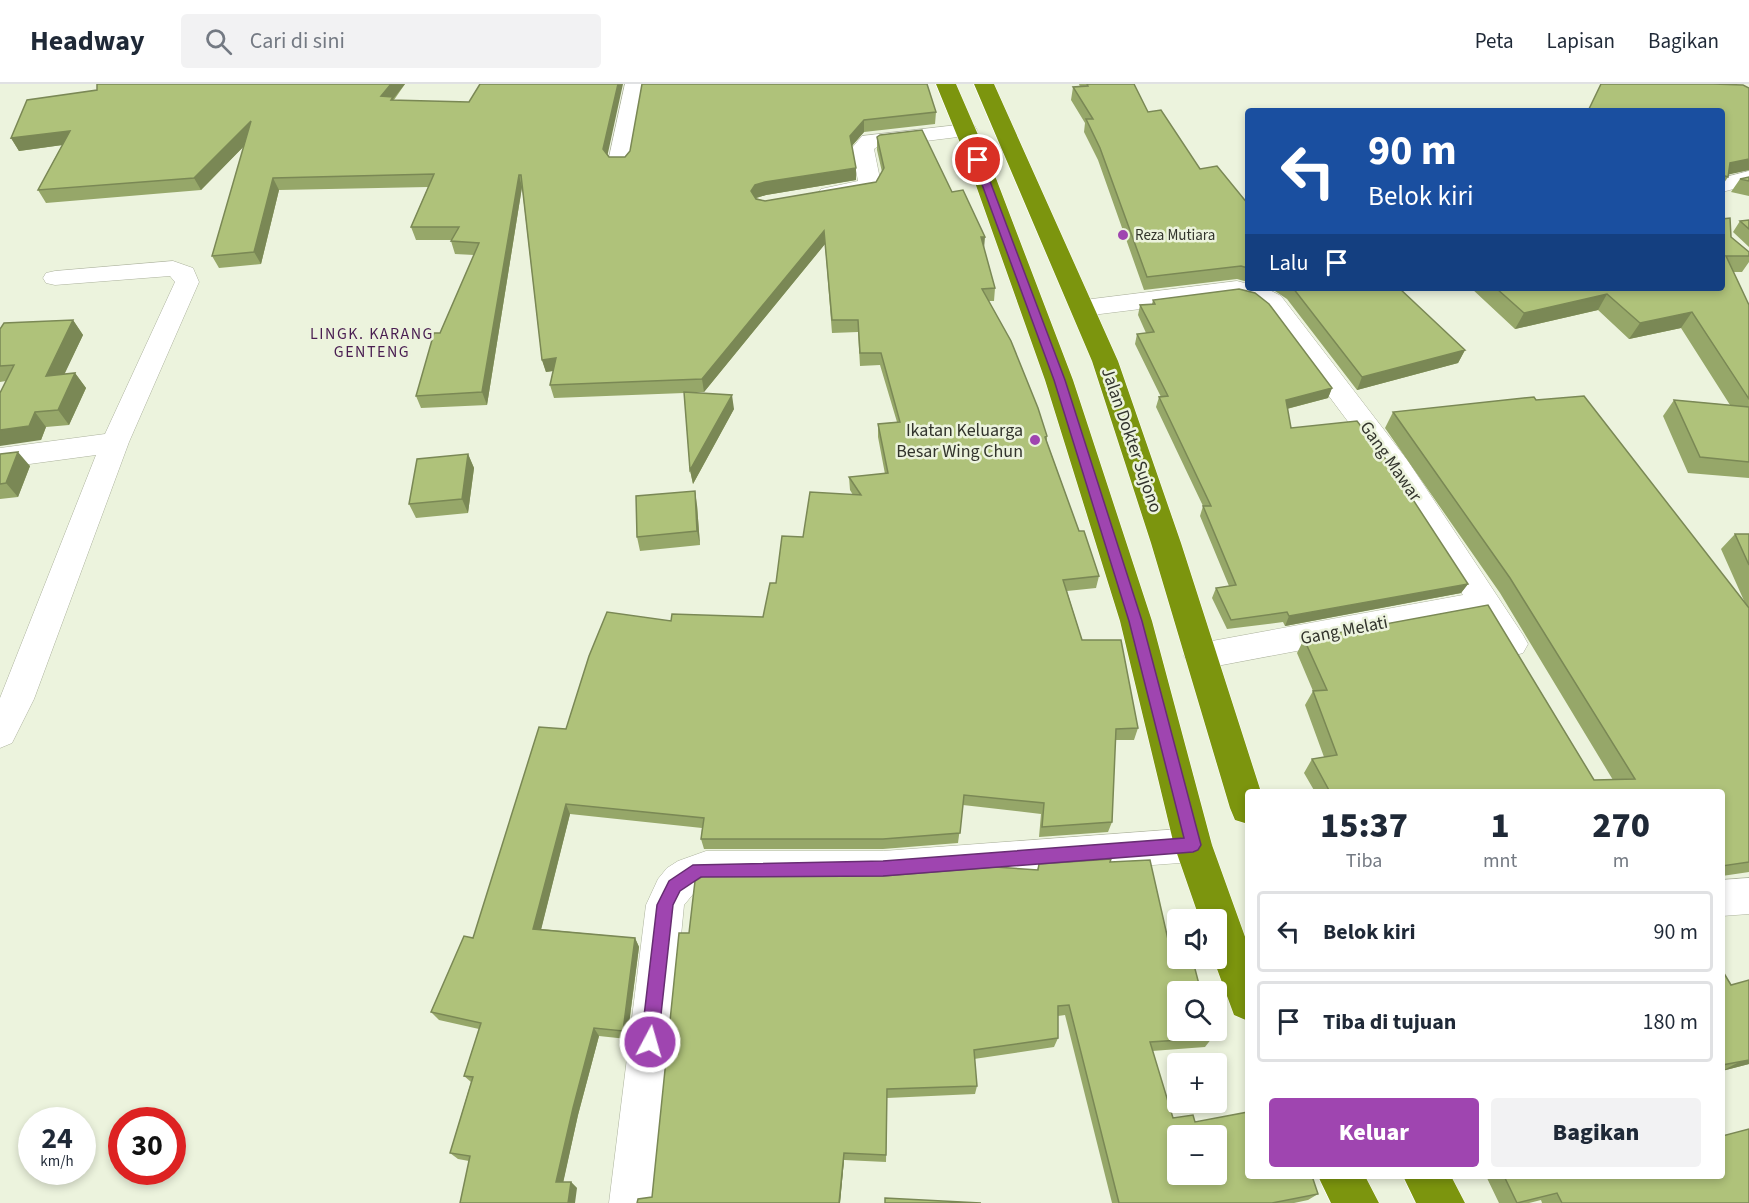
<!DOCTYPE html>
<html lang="id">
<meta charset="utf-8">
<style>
:root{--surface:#fff;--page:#f2f2f3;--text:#1f2937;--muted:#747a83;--line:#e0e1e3;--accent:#9f45b0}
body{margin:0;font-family:"Source Sans 3",sans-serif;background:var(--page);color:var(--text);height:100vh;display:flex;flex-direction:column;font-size:22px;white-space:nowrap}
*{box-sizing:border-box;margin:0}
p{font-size:20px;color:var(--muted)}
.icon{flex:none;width:33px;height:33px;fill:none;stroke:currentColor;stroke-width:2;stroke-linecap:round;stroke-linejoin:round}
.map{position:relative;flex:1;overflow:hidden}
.drawer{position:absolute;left:1245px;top:705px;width:480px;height:390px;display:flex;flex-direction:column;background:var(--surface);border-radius:6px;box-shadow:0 3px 9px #0003}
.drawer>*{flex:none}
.guide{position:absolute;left:1245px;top:24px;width:480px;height:183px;border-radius:6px;box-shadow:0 3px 9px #0003;background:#1a4fa0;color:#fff;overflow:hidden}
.buttons{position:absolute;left:1167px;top:825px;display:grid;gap:12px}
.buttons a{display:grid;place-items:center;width:60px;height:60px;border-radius:6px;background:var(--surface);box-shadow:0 3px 9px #0003;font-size:30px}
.speed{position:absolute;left:18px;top:1023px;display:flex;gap:12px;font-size:30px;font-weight:700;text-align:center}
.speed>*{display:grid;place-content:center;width:78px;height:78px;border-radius:50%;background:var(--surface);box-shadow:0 3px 9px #0003;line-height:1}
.speed small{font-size:15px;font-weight:400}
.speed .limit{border:9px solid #d22;background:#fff;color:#111}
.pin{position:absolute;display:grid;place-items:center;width:51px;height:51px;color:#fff;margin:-26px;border:3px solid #fff;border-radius:50%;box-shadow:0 2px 6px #0007}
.me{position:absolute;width:66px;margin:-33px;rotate:6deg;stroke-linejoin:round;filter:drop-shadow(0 0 4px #0008)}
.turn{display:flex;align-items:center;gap:21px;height:126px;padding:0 24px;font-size:27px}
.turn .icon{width:78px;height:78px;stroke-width:2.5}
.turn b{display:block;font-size:42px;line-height:51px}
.then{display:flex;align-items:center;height:57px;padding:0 24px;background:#0003;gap:12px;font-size:22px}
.eta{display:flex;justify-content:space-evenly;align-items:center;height:102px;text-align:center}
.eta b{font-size:36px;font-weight:800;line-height:42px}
.action{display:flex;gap:12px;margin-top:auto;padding:12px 24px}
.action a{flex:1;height:69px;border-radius:6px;background:var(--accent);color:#fff;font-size:24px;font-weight:800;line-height:69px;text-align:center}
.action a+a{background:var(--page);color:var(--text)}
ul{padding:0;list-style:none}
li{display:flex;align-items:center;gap:18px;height:81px;margin:0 12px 9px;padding:0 12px;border:3px solid var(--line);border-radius:6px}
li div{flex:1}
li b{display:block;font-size:22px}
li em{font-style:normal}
header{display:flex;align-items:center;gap:36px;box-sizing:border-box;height:84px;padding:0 30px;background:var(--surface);border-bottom:2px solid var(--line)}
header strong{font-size:28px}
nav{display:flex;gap:33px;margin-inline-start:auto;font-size:21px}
.search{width:420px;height:54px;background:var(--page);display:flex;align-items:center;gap:15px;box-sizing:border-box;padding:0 21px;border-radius:6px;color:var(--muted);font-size:22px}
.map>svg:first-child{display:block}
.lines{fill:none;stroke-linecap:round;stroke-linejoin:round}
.street-casing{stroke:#acb29d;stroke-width:1}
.highway-casing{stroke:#fff;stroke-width:1}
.street{fill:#fff;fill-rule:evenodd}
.highway{fill:#7c950e;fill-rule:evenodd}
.wall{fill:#96a769}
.shaded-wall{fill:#7a8855}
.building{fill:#afc27a;stroke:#7a8855;stroke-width:1.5;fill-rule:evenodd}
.route{fill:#9f45b0;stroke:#672d72;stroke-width:1.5}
.poi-dot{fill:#9f45b0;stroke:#ecf3dd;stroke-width:2}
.labels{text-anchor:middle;stroke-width:5;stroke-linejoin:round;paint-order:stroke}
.far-poi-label{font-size:15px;fill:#32342c;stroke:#ecf3dd;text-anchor:start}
.far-neighbourhood-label{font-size:16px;letter-spacing:1.5px;fill:#491d51;stroke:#ecf3dd}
.poi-label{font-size:18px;fill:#32342c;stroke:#ecf3dd;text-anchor:end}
.street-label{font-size:18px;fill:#32342c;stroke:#ecf3dd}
</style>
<header>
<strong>Headway</strong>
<div class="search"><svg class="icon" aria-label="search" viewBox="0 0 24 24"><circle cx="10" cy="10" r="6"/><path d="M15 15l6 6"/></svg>Cari di sini</div>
<nav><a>Peta</a><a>Lapisan</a><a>Bagikan</a></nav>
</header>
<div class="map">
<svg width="1749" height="1119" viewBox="0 0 1749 1119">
<rect width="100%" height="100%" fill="#ecf3dd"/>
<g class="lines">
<defs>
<path id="street" d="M625,0h20l-15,78 -3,5h-16l-3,-5z
M966,40l8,1 3,5 -3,5 -97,12 -3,2 7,35c-10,15 -44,19 -60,15l-3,-5 3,-5 37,-8 -6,-33 10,-12z
M1749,87v14l-27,7v-14z
M173,177l20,7 6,14 -70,160 -95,257 -22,44 -12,5v-50l96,-243 -96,13v-20l105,-14 70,-152 -5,-6 -115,9 -9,-2 -3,-5 3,-5 9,-2z
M1237,197l11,3v4h18l15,8 127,165 115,174 5,9 -5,9c-27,9 -34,-16 -46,-36l-276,52 -12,-4 -5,-9 5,-9 12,-4 262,-48 -75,-120 -125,-167 -26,-11 -153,19 -9,-2 -4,-6 4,-6 9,-2z
M1193,744l13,5 6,12 -6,12 -13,5 -310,23h-177l-12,8 -10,12 -29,298h-46l37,-298 12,-26 9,-11 11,-7 28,-10h177z
M1749,794v36l-27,2v-36z"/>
<path id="highway" d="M936,0h20l33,76 84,220 79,241 60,224 36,100v76l-14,-6 -21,-57h3v-38h-16l-26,-75 -54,-224 -75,-241 -78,-220z
M974,0h20l124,277 63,182 80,249h-13v32l-13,-4 -5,-12 -79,-265 -59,-182z
M1318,1092h47l14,27h-48z
M1403,1092h48l14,27h-49z"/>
</defs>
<use href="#street" class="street-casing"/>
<use href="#highway" class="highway-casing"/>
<use href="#street" class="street"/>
<use href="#highway" class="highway"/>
</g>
<path class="wall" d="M97,0h308l-11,16 213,55 2,2h16l5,-6 12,-67 294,28 -1,12 -71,8 -12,14 4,22v12l-90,15 -10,3 9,3 111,-19 6,-10 -5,-22v-13l75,55 32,57 11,39 -1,13h-5l58,135v6l32,89 20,45 -3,12 -29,3 15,49 56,88 -4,12h-19l-3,82 -4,10 -69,5 2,-23 -78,-9 -5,38 -75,6h-179l-3,-10 1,-11 -132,-14 -29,115 94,9 4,9 -12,92 -28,-3 -21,79 -15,67h8l6,6 -108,-27 -11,-2 -8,-6 21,-71 -7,-6 15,-47 -40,-9 -8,-8 42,-74 93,-209 105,-108 92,-4 13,-34 27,-46 50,-42 -3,-5 -1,-13 36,-3 -7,-37v-13l19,-2 -17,-57 -20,1 -2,-34 -26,1 -7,-89 -121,148h-16l46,17 -41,75 -3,-14 -6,-77 -130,5 -4,-13 3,-14 -7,1 -4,-12 -20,-173 -35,218 -66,3 -5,-12 24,-63 34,-78 -19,-1 -4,-13 1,-1h-36l-5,-13 17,-40 -149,3 -18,74 -42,4 -7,-12 32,-110 -43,44 -155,13 -8,-13 24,-45 -43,6 -8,-13 86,-48z
M1079,0h55l14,28 52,57 48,35v78l-11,-3 -93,11 -46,-130 -14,-28 1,-9 -14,-23 2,-13h7z
M1749,4v82l-21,4v3l-6,9v-75z
M1749,93v19l-18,-4 9,-13z
M1722,135l9,18 18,15v10l-7,10h-9l16,33v173l-61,-5 -25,-57 11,-16 56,5 -49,-77 -52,11 -31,-29 -83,19 -44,-41h251z
M1749,136v27l-16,-15 7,-11z
M1264,204h135l66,62 -7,13 -101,27 -70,-91 -15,-10z
M1153,216l179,88 -4,10 -41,11 4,19 177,156 -7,9 -176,33 -2,-4 -56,7 -15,-31 4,-10 13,-2 -29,-70 3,-10 -47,-99 3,-10h2l-26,-53 2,-10 9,-1 -8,-18 2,-10 12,-1z
M73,236l10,15 -19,39 11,-1 11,15 -17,37 -23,2 -5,13 -35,-59 -6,1v-53z
M1393,328l352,191 -24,-54 14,-15h14v338l-27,4v-84h-407l-11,-19 8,-14 12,-2 -19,-52 8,-14 -16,-38 7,-14 290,141h19l-113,-187 -115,-165z
M0,370l30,12 -12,31 -18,2z
M468,370l6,14 -6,45 -52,5 -7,-14z
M697,421l3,40 -60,6 -3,-14z
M1110,778l64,104 38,72 -7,9 -53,4 21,67 22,4 123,72 -10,6 -14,3h-182l-47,-188 -7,1v22l-4,9 -80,12 3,27 -2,8 -88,4 -1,64 -42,-2 -4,43h-203l15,-6 37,-264 194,-57 154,-6 2,-6z
M1722,886l27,94 -27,7z
M1486,1092h236l27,27h-207l-1,-3 -12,3h-30z"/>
<path class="shaded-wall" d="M391,0h14l-12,15 4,10 -16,-13z
M618,0h5l-17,78 -3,-13z
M864,36v12l-14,16v-12z
M251,37l6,12 -56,57 -7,-12z
M70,47l7,12 -58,8 -8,-13z
M1749,75v11l-27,6 8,-13z
M856,84v12l-90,15 -10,3 -4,6 -1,-13 4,-6 10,-3z
M519,91l3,12 -35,218 -5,-13z
M273,94l6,12 -18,74 -7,-12z
M824,147l1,13 -121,148 -2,-13z
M981,153h4l-1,12z
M1607,210l-9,16 -83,19 9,-16z
M1692,228l-11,16 -52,11 11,-16z
M73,236l10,15 -26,55 -11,-14z
M1465,266l-7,13 -101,27 5,-13z
M556,274l3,12 -13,2 -4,-12z
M75,289l11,15 -17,37 -11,-15z
M1332,304l-4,10 -46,12 4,-10z
M732,311l2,14 -41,75 -3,-14z
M35,328l11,15 -5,13 -41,6v-16z
M18,368l12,14 -12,31 -12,-14z
M468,370l6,14 -6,45 -6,-14z
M695,407l2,14 3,40 -3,-14z
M1468,500l-7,9 -176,33 4,-10z
M566,720l4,10 -31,124 -6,-9z
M635,854l4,9 -12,92 -4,-8z
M594,944l5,8 -21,79 -16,73 -6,-6 17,-74z
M1749,976v4l-27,7 17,-9z
M844,1069v7l-4,43h-1z
M571,1098l6,6 -2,15h-7z"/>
<path class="building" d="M97,0h294l-10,12 12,1 -2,3 78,2 11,-18h138l-15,65 6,8h16l5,-6 12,-67h285l9,28 -72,8 -14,16 6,32 -91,14 -10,3 -4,6 5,8 9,2 111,-19 8,-14 -7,-31 3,-2 42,-5 30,62 11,-2 22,47h-4l14,51 -13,1 29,52 27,67 9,28 -2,1 34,94h5l15,45 -36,4 19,60h39l17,88 -22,1 -4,93 -70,5 2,-24 -80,-8 -4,38 -77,6h-182l3,-21 -138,-14 -33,125 102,9 -12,93 -29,-3 -21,80 -17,74h15l-3,21h-108l10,-47 -20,-3 23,-76 -9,-1 17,-53 -50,-11 33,-76 9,2 66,-211 27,2 23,-73 18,-44 64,9 1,-7 91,3 7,-34h6l6,-47 21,1 7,-45 51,3 -12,-18 39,-4 -10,-49 22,-2 -19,-69h-21l-2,-33h-26l-8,-89 -122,148 -152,6 6,-27 -14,2 -21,-185h-2l-37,217 -66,4 18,-63h6l39,-90 -28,-2 8,-14h-48l23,-53 -161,4 -19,74 -42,4 39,-135 -57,57 -156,12 32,-59 -59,7 16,-38 70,-10z
M1087,0h47l14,28 13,-2 39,59 17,-3 31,38v64l-7,-2 -94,11 -47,-129 -14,-29h7l-20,-32 15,-1z
M1601,0h112l30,1 6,3v71l-19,4 -2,14 -6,-2v-64h-134z
M1749,93v4l-9,-2z
M1730,134l1,19 18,15v4h-23l23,49v94l-57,-87 -52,11 -33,-29 -83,19 -28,-25h226v-69z
M1749,136v9l-9,-8z
M1293,204h106l66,62 -103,27z
M1239,205l16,4 14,11 63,84 -46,12 5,28 66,-7 34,45 77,118 -179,32 -2,-4 -56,8 -15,-32 20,-3 -33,-79h8l-52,-109 9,-1 -31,-62 17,-2 -14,-27 15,-1 -2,-4z
M73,236l-27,56 29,-3 -17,37 -23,2 -6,14 -29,4v-37l14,-28 -14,1v-37l4,-6z
M684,308l48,3 -42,75z
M1584,312l165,212v254l-27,4v-74h-392l-18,-33 25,-4 -24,-64 14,-1 -23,-51 184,-34 106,175 41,-1 -125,-201 -117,-166 141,-15 2,3z
M1674,316l75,7v55l-49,-5z
M18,368l-12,31 -6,1v-30z
M468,370l-6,45 -53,5 8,-45z
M695,407l2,40 -60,6 -1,-41z
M1735,450h14v31z
M1111,775l-1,3 40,-2 24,106 20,-1 7,27h-23v38h32l2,8 -62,4 23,76 20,-3 2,7 53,-10v64h64l6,18 -46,9h-153l-50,-198 -11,1v32l-84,12 3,36 -90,3 -1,66 -42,-2 -5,50h-202l1,-4 14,-2 27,-264h10l6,-52 8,-5h180l112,-9 43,3 1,-6zM1178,1052h38v38h-38z
M1722,886l9,15 18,-5v80l-27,5z
M1749,1045v74h-187l-5,-10 -40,10 -13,-27h218v-40z
M885,1114l96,5h-96z"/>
<path class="route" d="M978,73l4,3 83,220 77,241 59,224 -3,5 -5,2 -310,24 -182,1 -21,14 -7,14 -15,137 -2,7 -6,2 -6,-2 -3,-7 16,-137 12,-24 24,-16 190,-4 301,-23 -55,-217 -75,-241 -81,-220z"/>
<g class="poi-dot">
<circle cx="1123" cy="151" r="6"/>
<circle cx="1035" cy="356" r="6"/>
</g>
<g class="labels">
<g class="far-poi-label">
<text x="1135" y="156">Reza Mutiara</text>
</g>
<g class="far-neighbourhood-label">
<text x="372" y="255">LINGK. KARANG<tspan x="372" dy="18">GENTENG</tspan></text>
</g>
<g class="poi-label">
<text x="1023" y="352">Ikatan Keluarga<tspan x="1023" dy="21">Besar Wing Chun</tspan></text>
</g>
<g class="street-label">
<text transform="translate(1132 356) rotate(71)" y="6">Jalan Dokter Sujono</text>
<text transform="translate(1391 377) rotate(55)" y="6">Gang Mawar</text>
<text transform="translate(1344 546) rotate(-11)" y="6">Gang Melati</text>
</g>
</g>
</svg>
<div class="buttons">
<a><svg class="icon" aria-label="sound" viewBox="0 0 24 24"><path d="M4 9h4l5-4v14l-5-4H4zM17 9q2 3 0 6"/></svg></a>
<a><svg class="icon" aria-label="search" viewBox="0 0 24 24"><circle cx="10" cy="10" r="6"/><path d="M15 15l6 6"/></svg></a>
<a>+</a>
<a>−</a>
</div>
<div class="speed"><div>24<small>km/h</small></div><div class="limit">30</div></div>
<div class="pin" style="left:978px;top:76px;background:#d93025"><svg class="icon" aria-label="arrive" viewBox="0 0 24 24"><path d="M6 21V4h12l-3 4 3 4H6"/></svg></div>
<svg class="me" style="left:650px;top:958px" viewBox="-20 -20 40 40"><circle r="17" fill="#9f45b0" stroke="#fff" stroke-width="3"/><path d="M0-11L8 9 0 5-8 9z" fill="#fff"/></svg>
<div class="guide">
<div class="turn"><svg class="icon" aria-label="left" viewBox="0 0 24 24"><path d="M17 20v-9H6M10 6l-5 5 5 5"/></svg><div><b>90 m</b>Belok kiri</div></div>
<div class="then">Lalu<svg class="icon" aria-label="arrive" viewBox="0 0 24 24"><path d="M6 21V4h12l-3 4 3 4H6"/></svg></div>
</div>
<section class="drawer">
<div class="eta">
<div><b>15:37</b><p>Tiba</p></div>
<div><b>1</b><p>mnt</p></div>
<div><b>270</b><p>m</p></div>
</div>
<ul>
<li><svg class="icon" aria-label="left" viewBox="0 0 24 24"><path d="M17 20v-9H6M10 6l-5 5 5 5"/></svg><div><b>Belok kiri</b></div><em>90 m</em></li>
<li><svg class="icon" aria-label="arrive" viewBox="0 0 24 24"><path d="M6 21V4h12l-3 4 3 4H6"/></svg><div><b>Tiba di tujuan</b></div><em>180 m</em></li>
</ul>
<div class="action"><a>Keluar</a><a>Bagikan</a></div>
</section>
</div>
